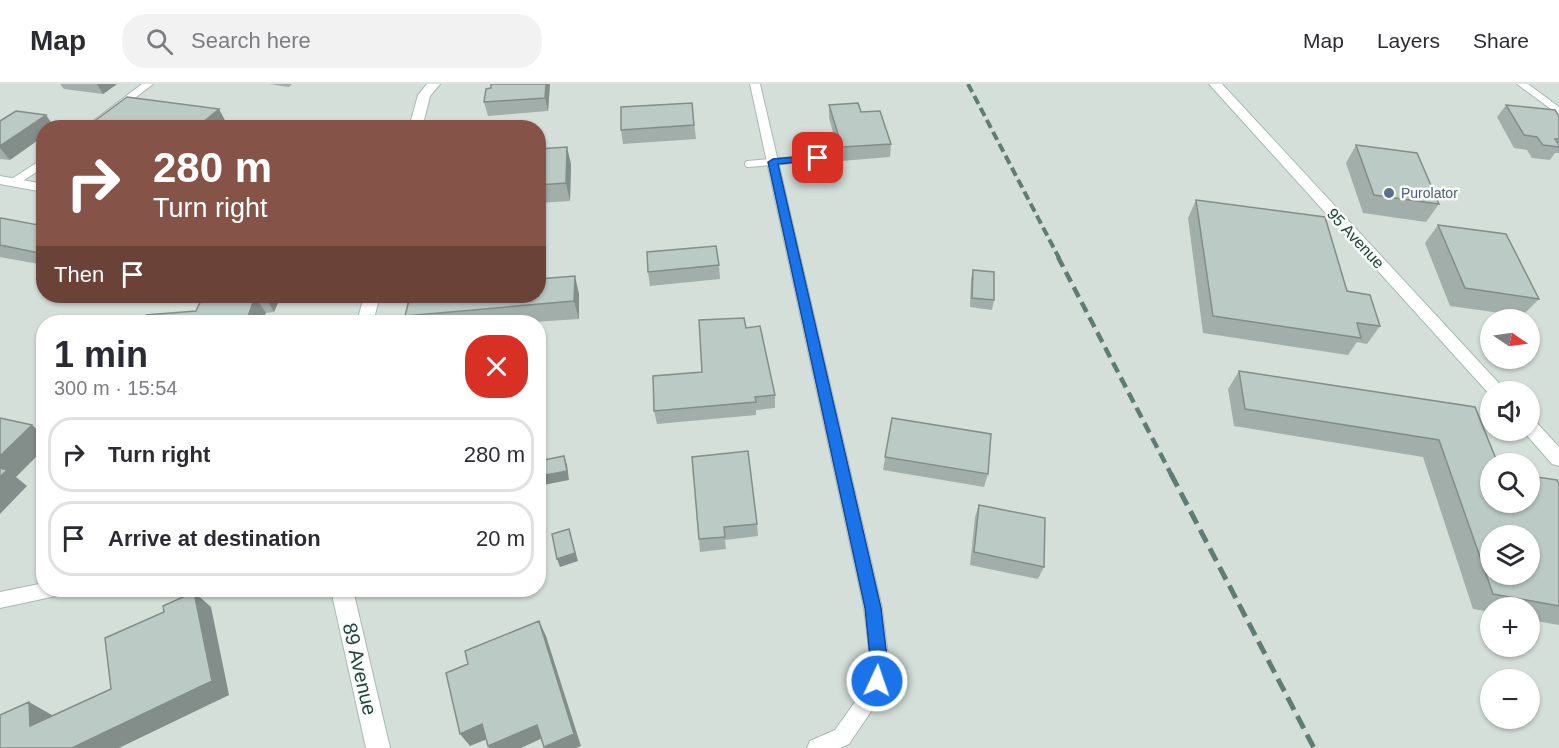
<!DOCTYPE html>
<meta charset="utf-8">
<style>
:root{--surface:#fff;--page:#f2f2f3;--text:#2b2b33;--muted:#7c7c81;--line:#e1e1e2}
body{margin:0;font-family:Helvetica,sans-serif;background:var(--page);color:var(--text);height:100vh;display:flex;flex-direction:column;font-size:22px;white-space:nowrap}
*{box-sizing:border-box;margin:0}
p{font-size:20px;color:var(--muted)}
.icon{flex:none;width:33px;height:33px;fill:none;stroke:currentColor;stroke-width:2;stroke-linecap:round;stroke-linejoin:round}
.map{position:relative;flex:1;overflow:hidden}
.details{position:absolute;left:36px;top:231px;width:510px;height:282px;display:flex;flex-direction:column;background:var(--surface);border-radius:24px;box-shadow:0 2px 4px #0004}
.details>*{flex:none}
.top-card{position:absolute;left:36px;top:36px;width:510px;height:183px;border-radius:24px;box-shadow:0 2px 4px #0004;background:#855347;color:#fff;overflow:hidden}
.needle{width:39px;rotate:103deg}
.controls{position:absolute;left:1480px;top:225px;display:grid;gap:12px}
.controls a{display:grid;place-items:center;width:60px;height:60px;border-radius:50%;background:var(--surface);box-shadow:0 2px 4px #0004;font-size:30px}
.pin{position:absolute;display:grid;place-items:center;width:51px;height:51px;color:#fff;margin:-26px;border-radius:12px;box-shadow:0 3px 9px #0006}
.me{position:absolute;width:66px;margin:-33px;rotate:3deg;stroke-linejoin:round;filter:drop-shadow(0 0 4px #0008)}
.turn{display:flex;align-items:center;gap:21px;height:126px;padding:0 18px;font-size:27px}
.turn .icon{width:78px;height:78px;stroke-width:2.5}
.turn b{display:block;font-size:42px;line-height:51px}
.then{display:flex;align-items:center;height:57px;padding:0 18px;background:#0003;gap:12px;font-size:22px}
.round{display:grid;place-items:center;flex:none;width:63px;height:63px;border-radius:24px;background:var(--page)}
.overview{display:flex;align-items:center;justify-content:space-between;height:102px;padding:0 18px}
h1{font-size:36px;font-weight:700;line-height:45px}
ul{padding:0;list-style:none}
li{display:flex;align-items:center;gap:18px;height:75px;margin:0 12px 9px;padding:0 6px;border:3px solid var(--line);border-radius:24px}
li div{flex:1}
li b{display:block;font-size:22px}
li em{font-style:normal}
header{display:flex;align-items:center;gap:36px;box-sizing:border-box;height:84px;padding:0 30px;background:var(--surface);border-bottom:2px solid var(--line)}
header strong{font-size:28px}
nav{display:flex;gap:33px;margin-inline-start:auto;font-size:21px}
.search{width:420px;height:54px;background:var(--page);display:flex;align-items:center;gap:15px;box-sizing:border-box;padding:0 21px;border-radius:24px;color:var(--muted);font-size:22px}
.map>svg:first-child{display:block}
.built{fill:#d4dfda;fill-rule:evenodd}
.lines{fill:none;stroke-linecap:round;stroke-linejoin:round}
.lane-casing{stroke:#a8b8b2;stroke-width:8}
.street-casing{stroke:#a8b8b2;stroke-width:2}
.secondary-casing{stroke:#a4bbb3;stroke-width:2}
.lane{stroke:#fff;stroke-width:6}
.street{fill:#fff;fill-rule:evenodd}
.secondary{fill:#fff;fill-rule:evenodd}
.rail-far2{stroke:#5f7d75;stroke-width:4;stroke-dasharray:9 4.5;stroke-linecap:butt}
.rail-far1{stroke:#5f7d75;stroke-width:4.5;stroke-dasharray:11 6;stroke-linecap:butt}
.rail{stroke:#5f7d75;stroke-width:5;stroke-dasharray:14 7;stroke-linecap:butt}
.wall{fill:#a1aea9}
.shaded-wall{fill:#838d89}
.building{fill:#bbcac4;stroke:#838d89;stroke-width:1.5;fill-rule:evenodd}
.route{fill:#1a73e8;stroke:#114b97;stroke-width:1.5}
.service-dot{fill:#5c6f8a;stroke:#f7fbf9;stroke-width:2}
.labels{text-anchor:middle;stroke-width:5;stroke-linejoin:round;paint-order:stroke}
.far-service-label{font-size:14px;fill:#4e5e75;stroke:#f7fbf9;text-anchor:start}
.street-label{font-size:16px;fill:#24423a;stroke:#f7fbf9}
.near-street-label{font-size:20px;fill:#24423a;stroke:#f7fbf9}
</style>
<header>
<strong>Map</strong>
<div class="search"><svg class="icon" aria-label="search" viewBox="0 0 24 24"><circle cx="10" cy="10" r="6"/><path d="M15 15l6 6"/></svg>Search here</div>
<nav><a>Map</a><a>Layers</a><a>Share</a></nav>
</header>
<div class="map">
<svg width="1559" height="664" viewBox="0 0 1559 664">
<rect width="100%" height="100%" fill="#e6efeb"/>
<path class="built" d="M0,0h1559v664h-1559zM44,44h494v168h-494zM1491,236h39v38h-39zM44,238h494v268h-494zM1491,308h39v38h-39zM1491,380h39v38h-39zM1491,452h39v38h-39zM1491,524h39v38h-39zM1491,596h39v38h-39z"/>
<g class="lines">
<defs>
<path id="lane" d="M748,80l70,-6"/>
<path id="street" d="M142,0h11l-57,44h-12z
M750,0h10l122,524 7,57 -5,27 -35,52 -9,4h-33l3,-7 25,-11 30,-42 6,-23 -7,-57z
M1517,0h11l31,23v8z
M44,74v9l-26,17h-8v-4z
M44,499v7h15l-3,6 -56,12v-16z"/>
<path id="secondary" d="M427,0h13l-10,12 -8,32h-13l9,-33z
M1209,0h13l285,308h-16v4z
M0,92l44,8v8l-44,-8z
M364,212h16l-7,26h-16z
M1530,336l6,2 23,25v19l-7,-2 -28,-32 6,-2z
M331,506h22l37,158h-24z"/>
</defs>
<use href="#lane" class="lane-casing"/>
<use href="#street" class="street-casing"/>
<use href="#secondary" class="secondary-casing"/>
<use href="#lane" class="lane"/>
<use href="#street" class="street"/>
<use href="#secondary" class="secondary"/>
<path class="rail-far2" d="M968,0l91,174"/>
<path class="rail-far1" d="M1058,173l114,219"/>
<path class="rail" d="M1171,390l143,274"/>
</g>
<path class="wall" d="M60,0h57l-14,10 -39,-5z
M269,0h23l-3,3z
M491,0h59l-2,27 -60,5 -4,-14 7,-14z
M692,19l4,36 -73,5 -2,-14z
M829,21l32,7 30,32 -1,13 -49,4 -12,-43z
M1506,21l53,11v37h-4l-5,7 -18,-2 -5,-8 -13,-2 -17,-31z
M0,37l10,39 -10,-1z
M1356,61l83,59 -13,18 -63,-9 -17,-50z
M538,65l33,15 -1,37 -32,2z
M1196,116l151,91 33,35 -13,18 -10,-2 -9,13 -145,-22 -15,-115z
M0,135l44,7v39l-44,-8z
M1438,141l101,74 -17,17 -72,-10 -25,-63z
M719,181l1,14 -70,7 -2,-14z
M973,186l21,30 -2,10 -22,-3 1,-28z
M44,189v13l-7,-7z
M579,210v25l-45,3h-126l-3,-6z
M203,212h78l-7,16 -8,1 -70,-2z
M746,244l29,67v13l-19,2v5l-99,9 -3,-13 48,-39z
M1239,287l236,36 16,95 68,-18v141l-29,-5v-12h-39v4l-18,-3 -50,-152 -189,-31 -6,-37z
M892,334l96,56 -4,13 -101,-17z
M692,373l65,67 1,12 -33,4 1,9 -26,3z
M979,421l65,62 -6,12 -68,-14 5,-48z"/>
<path class="shaded-wall" d="M97,0h20l-14,10z
M546,0h4l-2,27 -3,-13z
M219,25l9,17 -1,2h-31z
M46,31l9,13h-11v8l-34,24 -10,-12v-2z
M567,63l4,17 -1,37 -4,-18z
M575,192l4,18v25l-5,-18z
M265,212h16l-7,16z
M255,213l11,16 -4,9h-16z
M32,341l12,10v14l-28,28 11,9 -27,28v-58z
M564,372l3,9 2,15 -26,5 -3,-9z
M569,445l9,32 -18,6 -3,-8z
M194,508l17,15 18,88 -110,53h-47z
M539,537l7,15 35,110 -5,2h-31l-1,-1z
M29,618l23,13 1,24 -23,-13z
M482,640l10,13 -22,9 -10,-12z
M537,641l8,12 -24,11h-32l-1,-2z"/>
<path class="building" d="M491,0h55l-1,14 -61,4 2,-13 5,-1z
M127,13l92,12 -23,19h-111z
M692,19l2,22 -73,5v-23z
M858,19l3,9 19,-1 11,33 -49,3 -13,-42z
M1506,21l49,5 4,6v23h-4l4,6v2l-16,-2 -6,-8 -13,-2z
M16,27l30,4 -46,31v-25z
M1356,61l61,8 22,51 -65,-9z
M567,63l-1,36 -28,2v-36z
M1196,116l129,17 22,74 23,4 10,31 -23,-3 4,15 -148,-22z
M1,134l43,8v28l-44,-9v-26z
M1438,141l68,9 33,65 -74,-11z
M716,162l3,19 -71,7 -1,-20z
M973,186l21,2v28l-22,-2z
M44,189v7l-7,-1z
M575,192l-1,25 -169,15 5,-20h128v-17z
M203,212h62l-10,1 -9,25h-103l3,-7 50,-4z
M744,234l2,10 14,-2 15,69 -20,2 1,5 -102,9 -1,-35 49,-4 -3,-52z
M1239,287l236,36 23,57h-7v38h39v-26l27,4 2,4v122l-66,-12 -54,-154 -194,-31zM1491,452h39v38h-39z
M0,334l32,7 -32,31z
M892,334l99,16 -3,40 -103,-17z
M748,367l9,73 -33,3 1,10 -26,2 -7,-82z
M564,372l3,15 -27,5 -1,-15z
M0,384l7,2 -7,7z
M979,421l66,13 -1,49 -70,-15z
M569,445l6,24 -18,6 -5,-25z
M194,508l18,89 -140,67h-72v-33l29,-13 1,24 81,-37 -6,-51 59,-26 -1,-6z
M539,537l35,113 -30,13 -7,-22 -49,21 -6,-22 -22,10 -14,-61 22,-9 -3,-13z"/>
<path class="route" d="M818,71h3v5l-43,4 103,444 7,58 -5,21 -6,2 -6,-2 -3,-6 3,-15 -6,-58 -97,-446 5,-3z"/>
<circle class="service-dot" cx="1389" cy="109" r="6"/>
<g class="labels">
<g class="far-service-label">
<text x="1401" y="114">Purolator</text>
</g>
<g class="street-label">
<text transform="translate(1356 154) rotate(47)" y="6">95 Avenue</text>
</g>
<g class="near-street-label">
<text transform="translate(360 585) rotate(77)" y="7">89 Avenue</text>
</g>
</g>
</svg>
<div class="controls">
<a><svg class="needle" viewBox="-14 -14 28 28"><path d="M0-13l5 13h-10z" fill="#e53935"/><path d="M0 13l5-13h-10z" fill="#7c7c81"/></svg></a>
<a><svg class="icon" aria-label="sound" viewBox="0 0 24 24"><path d="M4 9h4l5-4v14l-5-4H4zM17 9q2 3 0 6"/></svg></a>
<a><svg class="icon" aria-label="search" viewBox="0 0 24 24"><circle cx="10" cy="10" r="6"/><path d="M15 15l6 6"/></svg></a>
<a><svg class="icon" aria-label="layers" viewBox="0 0 24 24"><path d="M12 4l9 5-9 5-9-5zM3 14l9 5 9-5"/></svg></a>
<a>+</a>
<a>−</a>
</div>
<div class="pin" style="left:818px;top:74px;background:#d93025"><svg class="icon" aria-label="arrive" viewBox="0 0 24 24"><path d="M6 21V4h12l-3 4 3 4H6"/></svg></div>
<svg class="me" style="left:877px;top:597px" viewBox="-20 -20 40 40"><circle r="17" fill="#1a73e8" stroke="#fff" stroke-width="3"/><path d="M0-11L8 9 0 5-8 9z" fill="#fff"/></svg>
<div class="top-card">
<div class="turn"><svg class="icon" aria-label="right" viewBox="0 0 24 24"><path d="M7 20v-9h11M14 6l5 5-5 5"/></svg><div><b>280 m</b>Turn right</div></div>
<div class="then">Then<svg class="icon" aria-label="arrive" viewBox="0 0 24 24"><path d="M6 21V4h12l-3 4 3 4H6"/></svg></div>
</div>
<section class="details">
<div class="overview"><div><h1>1 min</h1><p>300 m · 15:54</p></div><a class="round" style="background:#d93025;color:#fff"><svg class="icon" aria-label="close" viewBox="0 0 24 24"><path d="M6 6l12 12M18 6L6 18"/></svg></a></div>
<ul>
<li><svg class="icon" aria-label="right" viewBox="0 0 24 24"><path d="M7 20v-9h11M14 6l5 5-5 5"/></svg><div><b>Turn right</b></div><em>280 m</em></li>
<li><svg class="icon" aria-label="arrive" viewBox="0 0 24 24"><path d="M6 21V4h12l-3 4 3 4H6"/></svg><div><b>Arrive at destination</b></div><em>20 m</em></li>
</ul>
</section>
</div>
